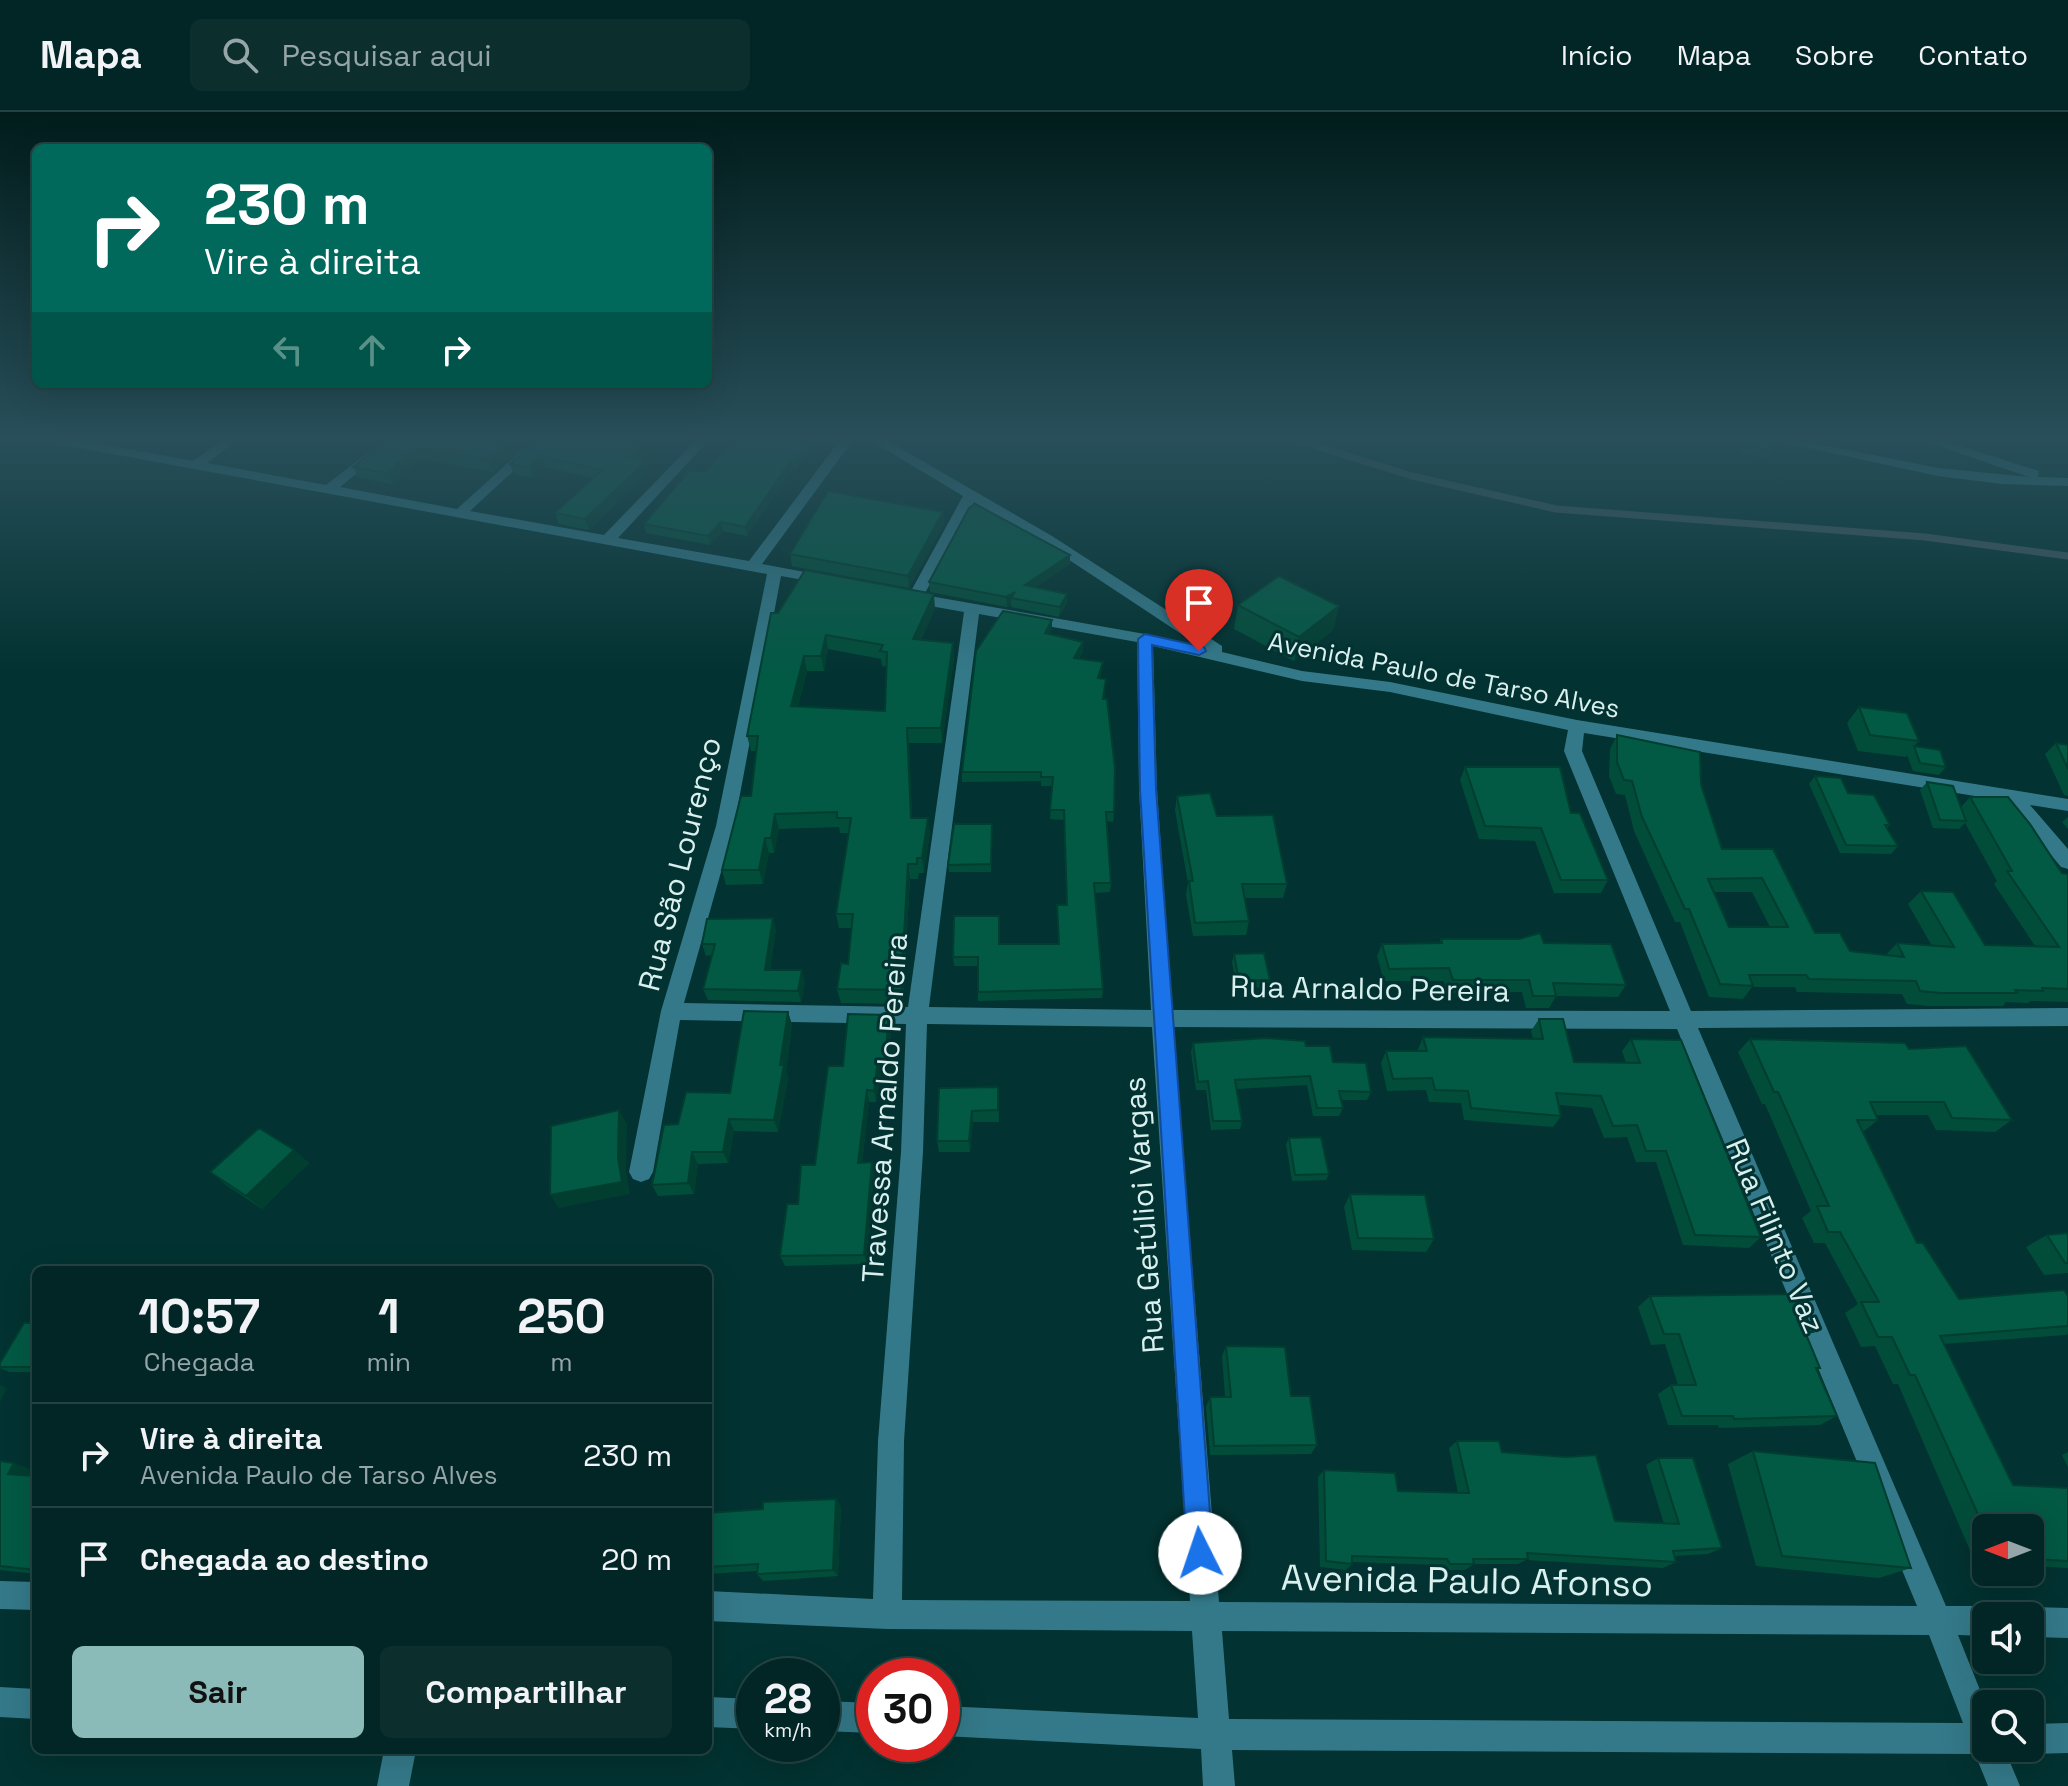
<!DOCTYPE html>
<html lang="pt">
<meta charset="utf-8">
<style>
:root{--surface:#022625;--page:#0c2e2d;--text:#f1f3f6;--muted:#96a5a7;--line:#234342;--accent:#8bbbb9}
body{margin:0;font-family:"Space Grotesk",sans-serif;background:var(--page);color:var(--text);height:100vh;display:flex;flex-direction:column;font-size:30px;white-space:nowrap}
*{box-sizing:border-box;margin:0}
p{font-size:26px;color:var(--muted)}
.icon{flex:none;width:44px;height:44px;fill:none;stroke:currentColor;stroke-width:2;stroke-linecap:round;stroke-linejoin:round}
.map{position:relative;flex:1;overflow:hidden}
.side{position:absolute;left:32px;top:1154px;width:680px;height:488px;display:flex;flex-direction:column;background:var(--surface);border-radius:12px;box-shadow:0 8px 32px #0002,0 0 0 2px var(--line)}
.side>*{flex:none}
.hud{position:absolute;left:32px;top:32px;width:680px;height:244px;border-radius:12px;box-shadow:0 8px 32px #0002,0 0 0 2px var(--line);background:#00695c;color:#fff;overflow:hidden}
.needle{width:52px;rotate:270deg}
.controls{position:absolute;left:1972px;top:1402px;display:grid;gap:16px}
.controls a{display:grid;place-items:center;width:72px;height:72px;border-radius:12px;background:var(--surface);box-shadow:0 8px 32px #0002,0 0 0 2px var(--line);font-size:40px}
.speed{position:absolute;left:736px;top:1546px;display:flex;gap:16px;font-size:40px;font-weight:700;text-align:center}
.speed>*{display:grid;place-content:center;width:104px;height:104px;border-radius:50%;background:var(--surface);box-shadow:0 8px 32px #0002,0 0 0 2px var(--line);line-height:1}
.speed small{font-size:20px;font-weight:400}
.speed .limit{border:12px solid #d22;background:#fff;color:#111}
.pin{position:absolute;display:grid;place-items:center;width:68px;height:68px;color:#fff;margin:-82px -34px;border-radius:50% 50% 50% 0;rotate:-45deg;box-shadow:0 0 8px #0007}
.pin .icon{rotate:45deg}
.me{position:absolute;width:88px;margin:-44px;rotate:356deg;stroke-linejoin:round;filter:drop-shadow(0 0 6px #0008)}
.turn{display:flex;align-items:center;gap:28px;height:168px;padding:0 40px;font-size:36px}
.turn .icon{width:104px;height:104px;stroke-width:2.5}
.turn b{display:block;font-size:56px;line-height:68px}
.lanes{display:flex;align-items:center;height:76px;padding:0 40px;background:#0003;justify-content:center;gap:40px;direction:ltr}
.lanes .off{opacity:.35}
.eta{display:flex;justify-content:space-evenly;align-items:center;height:136px;text-align:center}
.eta b{font-size:48px;font-weight:600;line-height:56px}
.cta{display:flex;gap:16px;margin-top:auto;padding:16px 40px}
.cta a{flex:1;height:92px;border-radius:12px;background:var(--accent);color:#111;font-size:32px;font-weight:600;line-height:92px;text-align:center}
.cta a+a{background:var(--page);color:var(--text)}
ul{padding:0;list-style:none}
li{display:flex;align-items:center;gap:24px;height:104px;padding:0 40px;border-top:2px solid var(--line)}
li div{flex:1}
li b{display:block;font-size:30px}
li em{font-style:normal}
header{display:flex;align-items:center;gap:48px;box-sizing:border-box;height:112px;padding:0 40px;background:var(--surface);border-bottom:2px solid var(--line)}
header strong{font-size:38px}
nav{display:flex;gap:44px;margin-inline-start:auto;font-size:28px}
.search{width:560px;height:72px;background:var(--page);display:flex;align-items:center;gap:20px;box-sizing:border-box;padding:0 28px;border-radius:12px;color:var(--muted);font-size:30px}
.map>svg:first-child{display:block}
.lines{fill:none;stroke-linecap:round;stroke-linejoin:round}
.stream{stroke:#41565e;stroke-width:7}
.minor{fill:#347989;fill-rule:evenodd}
.wall{fill:#024d3a;fill-rule:evenodd}
.shaded-wall{fill:#013e30}
.building{fill:#025944;stroke:#013e30;stroke-width:2;fill-rule:evenodd}
.route{fill:#1a73e8;stroke:#114b97;stroke-width:2}
.labels{text-anchor:middle;stroke-width:6;stroke-linejoin:round;paint-order:stroke}
.far-street-label{font-size:26px;fill:#d9f0ee;stroke:#023231}
.street-label{font-size:30px;fill:#d9f0ee;stroke:#023231}
.near-street-label{font-size:36px;fill:#d9f0ee;stroke:#023231}
</style>
<header>
<strong>Mapa</strong>
<div class="search"><svg class="icon" aria-label="search" viewBox="0 0 24 24"><circle cx="10" cy="10" r="6"/><path d="M15 15l6 6"/></svg>Pesquisar aqui</div>
<nav><a>Início</a><a>Mapa</a><a>Sobre</a><a>Contato</a></nav>
</header>
<div class="map">
<svg width="2068" height="1674" viewBox="0 0 2068 1674">
<rect width="100%" height="100%" fill="#023231"/>
<g class="lines">
<path class="stream" d="M1297,328l115,36 144,33 369,28 143,19"/>
<path class="minor" d="M52,328h28l113,21 30,-21h15l-31,23 119,22 58,-45h14l-58,47 117,22 76,-69h14l-77,71 134,24 92,-95h13l-91,98 131,23 91,-121h13l-91,124 64,12 7,4 -7,4 -45,-8 -47,250 -50,177 224,4 56,-395 -56,-10 -8,-5 10,-4 53,-97 -93,-56h16l166,96 170,110v6l80,19 88,11 187,38 491,79v12l-38,-6 38,44v20l-7,-2 -55,-66 -422,-68 -2,18 109,260 377,-3v18l-370,2 248,578h40l10,5 3,5h-13v20l-28,-1 28,70v43h18l16,38h-32l-13,-32 -743,-4 3,36h-32l-2,-37 -259,-13v-30l256,12 -6,-87 -305,-2 -179,-8v-30l165,8 5,-158 23,-289 5,-128 -226,-4 -27,152 -4,7 -8,3 -8,-3 -4,-7 32,-161 55,-185 51,-252 -709,-130zM974,390l68,40 159,105 -56,-13 -221,-39zM979,502l158,28 2,147 12,221 -222,-3zM1153,534l149,35 88,11 178,38 -4,21 106,260 -498,-1 -15,-221zM927,912l225,3 38,574 -288,-1 2,-159 19,-289zM1173,915l504,2 240,577 -698,-4zM1222,1519l707,4 34,88 -734,-4z
M1772,328h26l140,28 91,9 -108,-37h20l98,31 -1,6 30,1v8l-66,-2 -64,-8z
M0,1469l36,1v28l-36,-1z
M2030,1495l38,1v30l-38,-1v-21h-12l2,-4z
M0,1575l36,2v30l-36,-2z
M708,1585l46,2v30l-46,-2z
M822,1589l52,2v30l-52,-2z
M2068,1611v30l-38,1 -11,-4 11,-2v-24z
M384,1638h32l-7,36h-32z"/>
</g>
<path class="wall" d="M386,328h142l-34,32 -74,-13 -28,25 -33,-6 -6,-11z
M535,328h127l-19,19 7,12 -61,59 -30,-6 -4,-11 37,-35 -48,-11 -11,11 -19,-3 -4,-11z
M821,328l-24,28h-4l-46,68 -24,-5 -13,14 -64,-12 -2,-9 61,-52z
M1744,328h29l-2,11 -4,7 -26,-5z
M943,400l1,12 -35,64 -117,-22 -2,-12z
M1070,452l-34,23 31,7v9l-8,14 -48,-10v-3l-4,3 -77,-15 -1,-10z
M1238,493l101,1 -6,24 -39,31 -60,-32z
M935,497l-14,30 32,4 1,15 -12,85h-33l3,75 18,14 -6,41h-5l-1,6h-8l-7,125 -62,-1 -4,-14 11,-25 4,-36h-13l-3,-14 13,-81h-9l-1,-6 -60,2 -5,24h-5l-6,31 -37,1 -4,-15 29,-74 5,-45h-5l-4,-15 24,-123zM828,537l53,10 1,7 5,1 -2,44 -87,-5 9,-35h17z
M1052,517l-3,5 34,8v10l-4,7 24,3 -3,16 5,10 -1,11 10,113 -1,10 -7,-1 5,62 -1,9 -15,1 8,96 -1,9 -124,3v-35h-24l-1,-9 46,-13h59l9,-39 -3,-85 -14,-1 2,-33h-11v-5l-79,1v-10z
M1859,595l60,34 -5,5 32,21 -7,8 -26,-4 -6,-16 -1,2 -48,-6 -11,-28z
M1617,623l84,49 21,65h51l42,84 35,18 36,4 11,-12 35,3 -24,-42 13,-13 64,54 50,1 -41,-62 3,-3 -32,-58 -6,6 -26,-1 -13,-38 7,-8 34,25 9,-10 92,76 6,1v128l-37,-1 -3,2 -22,-1 -3,4h-75l-21,-2 -5,-10 -105,-2 -2,-5h-43l-9,12 -34,-2 -29,-75h-5l-41,-91 -9,-36 -9,-1 -7,-18 1,-27zM1714,780h38l18,35h-41z
M2056,631l12,2v51l-4,-1 -19,-41z
M1465,655l106,46 37,67 -7,13h-47l-19,-52 -56,-2 -19,-59z
M1815,664l33,17 42,32 -3,3 11,18 -7,8 -51,-1 -31,-69z
M1177,684l40,20 70,68 -4,14h-38l4,23 -3,14 -53,1 -7,-41 2,-12 -13,-73z
M2068,705v12l-6,-7z
M992,712l-1,48h-42l-1,-7z
M773,806l3,11 -6,41 35,11 -4,21 -93,-2 -5,-11 9,-34 -6,1 -4,-12z
M1441,827l103,4 82,42 -8,12 -62,-1 -7,12h-23l-4,-16 -75,1 -3,-12h-60l-7,-25 5,-12 57,-1z
M1234,842l36,26 -2,7 -31,2 -5,-27z
M788,900l4,13 -6,45 2,8 -10,54 -44,-1 -6,32 -30,1 -4,30 -36,2 -6,-11 26,-61 52,-31z
M889,903l2,12 -3,45h-7l-5,30h-7l-7,61 10,-1 2,11 -7,91 -82,2 -5,-10 18,-52 17,-39 28,-99z
M1539,907l35,43 52,1 -4,-12 9,-12 130,198 -12,11 -66,-3 -27,-83h-20l-9,-25 -23,1 -12,-30 -33,-3 2,11 -8,11 -89,-7 -3,-17 -32,-1 -3,-12 -39,1 -6,-28 5,-12h32v-2l5,-12 110,2 -2,-8z
M1750,927l159,10 103,71 -17,12 -59,-2 -8,-15h-53l3,5 -15,12 54,111 42,56 109,-3v38l-2,1 -122,9 69,141 55,3v80l-38,-2v-38h-44v36h-10l-78,-180h-5l-18,-38 -14,1 -16,-34 13,-9 -33,-61h-11l-12,-25 9,-7 -46,-107h-3l-24,-52z
M1193,931l113,3 27,16 38,30 -4,8h-26l2,8 -4,8h-26l-6,-31 -70,4 5,32 -2,8 -29,1 -5,-40h-10l-5,-38z
M998,975l1,35h-26l-3,30h-31l-2,-11z
M1289,1026l40,36 -3,6 -34,1 -6,-37z
M294,1038l15,13 -47,46 -36,-24 -16,-13z
M1350,1082l84,45 -8,13 -74,-2 -8,-43z
M2068,1121v40l-24,2 -18,-28 21,-12z
M1650,1184l163,36 -6,4 13,32 -3,2 20,46 -17,9 -101,3 -1,-3h-50l-10,-31 13,-9h7l-13,-41 -14,1 -13,-38z
M36,1208v52h-27l-9,-4v-5z
M1226,1234l91,99 -6,9 -101,1 -4,-48 4,-10h15l-3,-41z
M1457,1329l45,11 113,69 49,3 -18,-59 12,-7 64,90 -14,6 -34,2 2,6 -13,6 -137,-8 -8,4h-44l-9,6h-23l-3,-5 -87,-3v2l-6,6 -26,-3 -2,-90 6,-7 74,21 60,2 -9,-45z
M1753,1339l158,117 -32,10 -123,-12 -28,-102z
M2068,1340v15l-6,-12z
M0,1349l36,10 -2,4 2,1v98l-36,-4z
M841,1394l-3,70 -75,5 -6,-7v-3l-49,3v-61z"/>
<path class="shaded-wall" d="M512,328h16l-34,32 -5,-12z
M648,328h14l-28,28 -3,-11z
M812,328h9l-24,28 -1,-9z
M415,336l5,11 -28,25 -5,-11z
M540,344l4,11 -11,11 -4,-11z
M792,347l1,9 -46,68 -2,-9z
M647,348l3,11 -61,59 -4,-11z
M943,400l1,12 -35,64 -1,-12z
M721,410l2,9 -13,14 -2,-9z
M1070,443v9l-45,30v-9z
M1015,480l-4,6v6l-4,3 -1,-10z
M934,482l1,15 -20,45 -2,-15z
M1067,482v9l-8,14 1,-10z
M1339,494l-6,24 -39,31 5,-24z
M1052,508v9l-8,14 1,-10z
M826,523l2,14 -4,22 -3,-15z
M1083,530v10l-9,16v-10z
M953,531l1,15 -12,85 -1,-15z
M804,544l3,15 -13,49 -3,-14z
M907,616l2,15 4,89 -2,-14z
M775,702l4,15 -5,24 -3,-15z
M928,706l2,14 -6,41 -2,-15z
M765,726l4,15 -6,31 -4,-14z
M908,752l2,15 -7,125 -2,-14z
M773,806l3,11 -8,52 -3,-11z
M802,858l3,11 -4,21 -3,-11z
M788,900l4,13 -6,45 2,8 -10,54 -4,-12z
M889,903l2,12 -3,45 -3,-12z
M878,948l3,12 -5,30 -2,-11z
M867,978l2,12 -8,71 -3,-10z
M619,998l8,14 -1,47 4,23 -71,14 -9,-13 68,-37z
M972,999l1,11 -3,30 -1,-11z
M729,1007l5,12 -6,32 -5,-11z
M294,1038l15,13 -47,46 -16,-13z
M692,1040l6,12 -4,30 -6,-11z
M872,1050l2,11 -7,91 -3,-9z
M0,1273l7,3 -7,14z
M14,1351l22,8 -6,11 -22,-8z
M836,1387l5,7 -3,70 -5,-6z"/>
<path class="building" d="M386,328h126l-23,20 -74,-12 -28,25 -34,-6z
M535,328h113l-17,17 16,3 -62,59 -30,-6 47,-43 -62,-14 -11,11 -19,-3z
M735,328h77l-16,19h-4l-47,68 -24,-5 -13,14 -64,-12 46,-54 15,2z
M1746,328h27l-2,11 -26,-6z
M828,379l115,21 -35,64 -118,-22z
M975,392l95,51 -45,30 42,9 -7,13 -49,-9 4,-6 -9,5 -77,-15 40,-74z
M805,458l129,24 -21,45 40,4 -12,85h-34l4,90h17l-6,40h-5v6h-9l-7,126 -64,-1 4,-26 7,1 5,-50h-17l15,-96h-14v-6l-62,2 -4,24h-6l-6,32h-37l19,-74h10l7,-60h-11l24,-123h7zM826,523l57,10 -3,6 7,1 -2,59 -94,-5 13,-50h17z
M1279,464l60,30 -40,31 -61,-32z
M1003,499l49,9 -7,13 38,9 -9,16 29,4 -5,16 8,1 -3,20h4l8,69 -1,44h-8l5,71h-17l9,106 -125,3v-35h-25l1,-41h45v28h60l-2,-39h10l-3,-95h-14l3,-33h-12v-5h-79l14,-121z
M1859,595l48,6 12,28 -49,-6z
M1617,623l83,17 1,32 21,65h51l42,84h25l10,18 54,6 -7,-14 57,4 -33,-56 32,1 32,53 74,2 -52,-76h5l-42,-74h38l22,27 32,49 6,1v115l-26,-1 1,3 -28,-1 2,3h-76l-21,-2 -4,-10 -107,-2 -3,-4h-57l4,11 -33,-2 -31,-75h-4l-43,-92 -10,-36 -8,-1 -7,-18zM1762,766l26,49h-59l-21,-48z
M2056,631l12,2v24z
M1914,634l26,4 6,17 -26,-4z
M1465,655h95l11,46h9l28,67h-47l-20,-52 -56,-2z
M1815,664l26,2 7,15 26,2 16,30h-5l13,21 -52,-1z
M1927,670l26,4 13,35 -26,-1z
M1210,681l7,23 56,-1 14,69h-45l7,37 -54,2 -6,-42h4l-16,-85z
M954,712h38l-1,40 -43,1z
M773,806l-8,52h37l-4,21 -95,-2 12,-45h-13l5,-25z
M1540,821l4,10 67,1 15,41 -73,-2 3,13h-23l-4,-16h-76l-4,-12 -60,1 -7,-25 60,-1 -1,-4h78z
M1264,841l6,27 -31,1 -5,-27z
M744,899l44,1 -8,53h4l-10,55 -45,-1 -6,33h-31l-4,31 -36,2 12,-60 14,-1 8,-32 44,1z
M848,902l41,1 -4,45h-7l-4,31 -7,-1 -9,73 14,-1 -8,93 -84,1 7,-52h11l3,-39h14l13,-99h15z
M1539,907h24l11,43 66,1 -9,-24 50,1 80,197 -66,-2 -29,-84h-20l-9,-26 -24,1 -12,-30 -45,-3 5,23 -90,-8 -3,-17 -33,-1 -3,-12 -39,1 -7,-28h41l-4,-14 120,2z
M1266,926l39,3 1,5h24l3,16 33,1 5,29 -32,-1 4,17h-26l-7,-32 -75,4 7,41h-29l-5,-40 -10,1 -5,-39z
M1750,927l155,4 4,6 57,-3 46,74 -60,-2 -8,-16h-74l8,18h-21l60,123h6l36,56 105,-9 4,6v30l-128,10 73,149 55,3v73l-38,-2v-31h-44v4l-71,-157h-5l-18,-38h-14l-17,-35h18l-39,-70h-12l-11,-26h12l-51,-114h-4z
M998,975v23l-26,1 -3,30h-32l2,-53z
M619,998l-1,48 4,24 -72,13 1,-69z
M259,1016l35,22 -48,46 -36,-24z
M1321,1025l8,37 -34,1 -6,-37z
M1350,1082l75,1 9,44 -76,-1z
M2068,1121v30h-3l-18,-28z
M1796,1182l17,38h-8l15,36h-4l21,48 -103,3 -1,-3h-51l-11,-31h25l-17,-51h-15l-14,-38z
M36,1208v47h-36v-4l24,-40h9z
M1226,1234l59,1 6,49h19l7,49 -103,1 -4,-49h21z
M1457,1329h42l3,11 64,5 30,-2 19,66 64,3 -21,-66h35l29,90 -49,3 3,11 -149,-9 1,6h-55l1,5h-24l-3,-5 -95,-3v8l-26,-3 -2,-91 71,3 3,18 71,2z
M1753,1339l122,12 36,105 -129,-12z
M0,1349l14,2 -6,11 28,2v94l-36,-4z
M836,1387l-3,71 -76,4 1,-10 -50,3v-54l55,-4v-7z"/>
<linearGradient id="sky" x2="0" y2="1"><stop stop-color="#011c1b"/><stop offset="0.58" stop-color="#284f5a"/><stop offset="1" stop-color="#284f5a" stop-opacity="0"/></linearGradient>
<rect width="2068" height="562" fill="url(#sky)"/>
<path class="route" d="M1145,522l59,13 2,4 -7,4 -47,-10 4,144 57,764 -4,9 -9,4 -9,-4 -4,-9 -47,-764 -2,-150z"/>
<g class="labels">
<g class="far-street-label">
<text transform="translate(1444 563) rotate(11)" y="9">Avenida Paulo de Tarso Alves</text>
</g>
<g class="street-label">
<text transform="translate(680 752) rotate(-76)" y="10">Rua São Lourenço</text>
<text transform="translate(1370 877) rotate(1)" y="10">Rua Arnaldo Pereira</text>
<text transform="translate(885 996) rotate(-86)" y="10">Travessa Arnaldo Pereira</text>
<text transform="translate(1144 1103) rotate(-94)" y="10">Rua Getúlioi Vargas</text>
<text transform="translate(1775 1124) rotate(67)" y="10">Rua Filinto Vaz</text>
</g>
<g class="near-street-label">
<text transform="translate(1467 1468) rotate(1)" y="13">Avenida Paulo Afonso</text>
</g>
</g>
</svg>
<div class="controls">
<a><svg class="needle" viewBox="-14 -14 28 28"><path d="M0-13l5 13h-10z" fill="#e53935"/><path d="M0 13l5-13h-10z" fill="#96a5a7"/></svg></a>
<a><svg class="icon" aria-label="sound" viewBox="0 0 24 24"><path d="M4 9h4l5-4v14l-5-4H4zM17 9q2 3 0 6"/></svg></a>
<a><svg class="icon" aria-label="search" viewBox="0 0 24 24"><circle cx="10" cy="10" r="6"/><path d="M15 15l6 6"/></svg></a>
</div>
<div class="speed"><div>28<small>km/h</small></div><div class="limit">30</div></div>
<div class="pin" style="left:1199px;top:539px;background:#d93025"><svg class="icon" aria-label="arrive" viewBox="0 0 24 24"><path d="M6 21V4h12l-3 4 3 4H6"/></svg></div>
<svg class="me" style="left:1200px;top:1441px" viewBox="-20 -20 40 40"><circle r="19" fill="#fff"/><path d="M0-13L10 11 0 6-10 11z" fill="#1a73e8"/></svg>
<div class="hud">
<div class="turn"><svg class="icon" aria-label="right" viewBox="0 0 24 24"><path d="M7 20v-9h11M14 6l5 5-5 5"/></svg><div><b>230 m</b>Vire à direita</div></div>
<div class="lanes"><svg class="icon off" aria-label="left" viewBox="0 0 24 24"><path d="M17 20v-9H6M10 6l-5 5 5 5"/></svg><svg class="icon off" aria-label="ahead" viewBox="0 0 24 24"><path d="M12 20V5M6 11l6-6 6 6"/></svg><svg class="icon" aria-label="right" viewBox="0 0 24 24"><path d="M7 20v-9h11M14 6l5 5-5 5"/></svg></div>
</div>
<section class="side">
<div class="eta">
<div><b>10:57</b><p>Chegada</p></div>
<div><b>1</b><p>min</p></div>
<div><b>250</b><p>m</p></div>
</div>
<ul>
<li><svg class="icon" aria-label="right" viewBox="0 0 24 24"><path d="M7 20v-9h11M14 6l5 5-5 5"/></svg><div><b>Vire à direita</b><p>Avenida Paulo de Tarso Alves</p></div><em>230 m</em></li>
<li><svg class="icon" aria-label="arrive" viewBox="0 0 24 24"><path d="M6 21V4h12l-3 4 3 4H6"/></svg><div><b>Chegada ao destino</b></div><em>20 m</em></li>
</ul>
<div class="cta"><a>Sair</a><a>Compartilhar</a></div>
</section>
</div>
